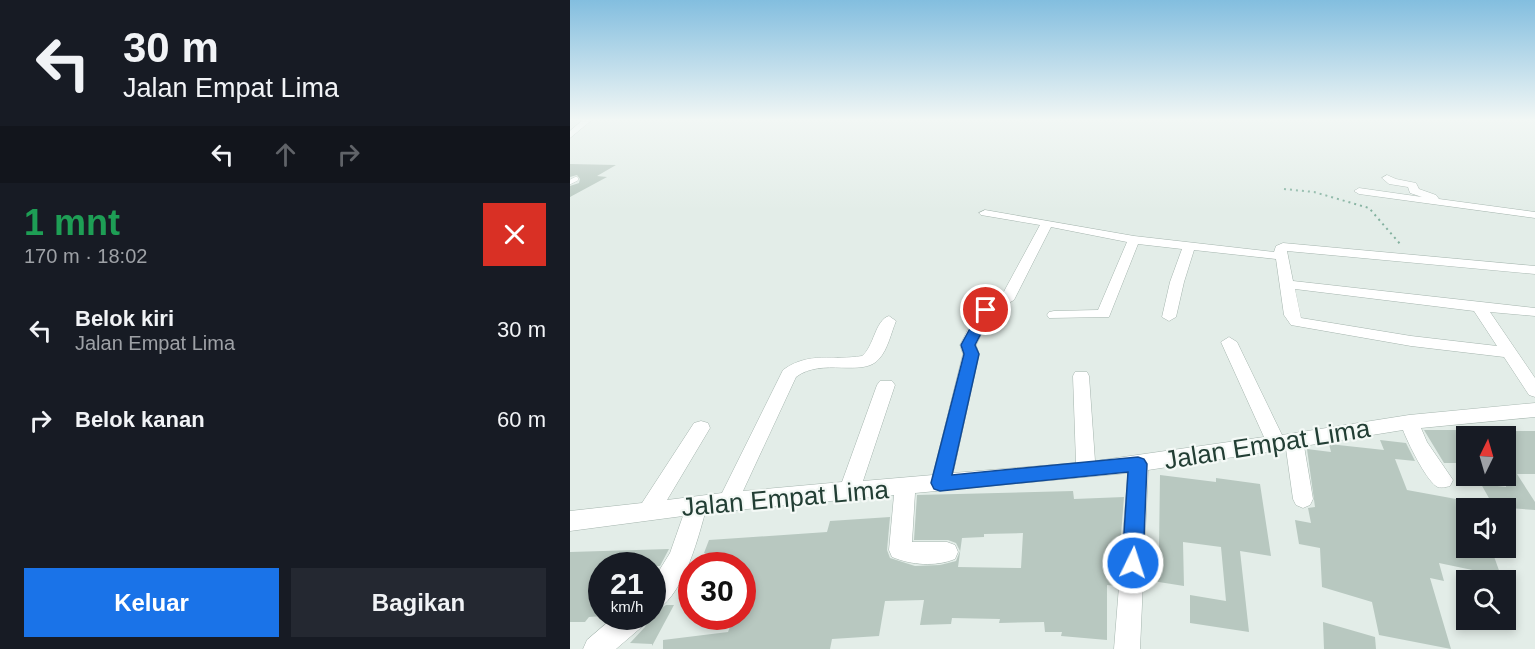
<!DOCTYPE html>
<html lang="id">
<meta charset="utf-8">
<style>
:root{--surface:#171b24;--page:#242831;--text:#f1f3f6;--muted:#9ea1a6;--accent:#1a73e8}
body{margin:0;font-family:Helvetica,sans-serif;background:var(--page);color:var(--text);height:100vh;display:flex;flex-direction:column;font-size:22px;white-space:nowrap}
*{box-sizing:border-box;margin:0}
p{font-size:20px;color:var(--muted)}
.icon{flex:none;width:33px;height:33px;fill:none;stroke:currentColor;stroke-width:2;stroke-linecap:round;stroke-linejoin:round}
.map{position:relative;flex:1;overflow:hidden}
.panel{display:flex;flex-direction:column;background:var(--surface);width:570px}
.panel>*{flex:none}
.hud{background:#171b24;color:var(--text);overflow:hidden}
.needle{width:39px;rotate:5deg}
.controls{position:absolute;left:886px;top:426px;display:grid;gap:12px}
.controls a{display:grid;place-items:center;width:60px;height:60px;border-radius:0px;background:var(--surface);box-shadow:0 3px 9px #0003;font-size:30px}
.speed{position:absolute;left:18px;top:552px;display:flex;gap:12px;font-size:30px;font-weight:700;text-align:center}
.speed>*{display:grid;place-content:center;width:78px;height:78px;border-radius:50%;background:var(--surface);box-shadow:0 3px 9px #0003;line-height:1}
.speed small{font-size:15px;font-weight:400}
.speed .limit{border:9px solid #d22;background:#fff;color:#111}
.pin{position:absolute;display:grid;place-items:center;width:51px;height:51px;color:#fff;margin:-26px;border:3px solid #fff;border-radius:50%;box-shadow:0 2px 6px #0007}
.me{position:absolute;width:66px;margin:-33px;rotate:4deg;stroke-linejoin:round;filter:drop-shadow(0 0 4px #0008)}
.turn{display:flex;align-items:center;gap:21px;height:126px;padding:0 24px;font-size:27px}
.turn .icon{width:78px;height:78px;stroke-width:2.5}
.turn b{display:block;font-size:42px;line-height:51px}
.lanes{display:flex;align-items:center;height:57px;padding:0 24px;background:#0003;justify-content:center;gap:30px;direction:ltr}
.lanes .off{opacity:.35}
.round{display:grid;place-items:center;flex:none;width:63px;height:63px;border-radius:0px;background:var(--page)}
.headline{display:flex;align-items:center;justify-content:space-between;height:102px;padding:0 24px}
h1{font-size:36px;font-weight:600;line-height:45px;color:#1e9e55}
.cta{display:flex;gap:12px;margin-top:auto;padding:12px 24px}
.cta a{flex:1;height:69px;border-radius:0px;background:var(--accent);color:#fff;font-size:24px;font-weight:600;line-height:69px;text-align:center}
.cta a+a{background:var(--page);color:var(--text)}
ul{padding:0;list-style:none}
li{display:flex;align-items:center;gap:18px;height:90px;padding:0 24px}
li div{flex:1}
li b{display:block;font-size:22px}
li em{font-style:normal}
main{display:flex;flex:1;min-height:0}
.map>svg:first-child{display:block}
.building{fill:#b8c8c0;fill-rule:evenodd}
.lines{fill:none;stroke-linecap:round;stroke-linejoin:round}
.lane-casing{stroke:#a5b5ae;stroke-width:5}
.street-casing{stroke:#a5b5ae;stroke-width:1}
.path{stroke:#83b19f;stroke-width:2;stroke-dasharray:2 4;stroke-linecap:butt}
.lane{stroke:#fff;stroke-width:4.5}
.street{fill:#fff;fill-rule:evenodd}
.route{fill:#1a73e8;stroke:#114b97;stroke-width:1.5}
.labels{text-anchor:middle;stroke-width:4.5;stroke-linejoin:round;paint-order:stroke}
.near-street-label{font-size:26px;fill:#223e34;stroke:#f4f9f6}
</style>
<main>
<section class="panel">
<div class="hud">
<div class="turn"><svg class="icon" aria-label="left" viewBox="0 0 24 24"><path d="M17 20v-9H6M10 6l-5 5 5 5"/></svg><div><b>30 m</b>Jalan Empat Lima</div></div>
<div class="lanes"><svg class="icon" aria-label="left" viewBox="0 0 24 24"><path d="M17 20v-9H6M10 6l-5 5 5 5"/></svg><svg class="icon off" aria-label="ahead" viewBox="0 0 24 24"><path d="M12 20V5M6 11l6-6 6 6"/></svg><svg class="icon off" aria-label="right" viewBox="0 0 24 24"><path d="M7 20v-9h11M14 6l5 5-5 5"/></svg></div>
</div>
<div class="headline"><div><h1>1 mnt</h1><p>170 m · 18:02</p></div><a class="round" style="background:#d93025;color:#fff"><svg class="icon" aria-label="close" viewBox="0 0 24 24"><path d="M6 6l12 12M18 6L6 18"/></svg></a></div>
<ul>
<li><svg class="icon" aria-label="left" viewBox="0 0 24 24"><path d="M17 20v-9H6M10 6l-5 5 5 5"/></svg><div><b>Belok kiri</b><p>Jalan Empat Lima</p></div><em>30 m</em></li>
<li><svg class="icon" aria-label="right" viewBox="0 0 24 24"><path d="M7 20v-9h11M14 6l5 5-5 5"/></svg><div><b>Belok kanan</b></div><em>60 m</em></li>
</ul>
<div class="cta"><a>Keluar</a><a>Bagikan</a></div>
</section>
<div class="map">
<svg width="965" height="649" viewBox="0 0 965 649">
<rect width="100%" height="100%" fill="#e3ede8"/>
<path class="building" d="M0,164l46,1 -19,11 10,1 -37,20v-11l9,-3 1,-4 -3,-4 -7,2z
M854,430h43v33h-23z
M936,431h29v43h-18l18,28v8l-41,-3 -13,-23 25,3z
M810,440l26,3 9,18 -20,-2 12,31 60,11v47h24l10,28 -62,-13 5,18 -14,-3 21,71 -72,-14 -7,-33 -50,-15 -2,-39 -21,-4 -4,-24 16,3 -3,-15 7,-1 -8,-58 24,3 -2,-8 55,6z
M590,475l56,7v-4l44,6 11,72 -31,-5 9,81 -59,-9v-28l36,6 -5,-54 -38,-5 1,44 -38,-6 1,-33 12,1z
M503,491l1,8 50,-2 -7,89 -10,-1v55l-46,-4 1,-4h-17l-1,-10 -45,1 1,-4 -48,-1 -1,6 -31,1 4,-25 -39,1 -6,35 -47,3 -2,10h-167v-9l65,-8 6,-16h8v-50h-30l2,-8 -10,-5 5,-13 118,-8 3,-11 60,-4 -3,33 3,8 25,8 25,-1 16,-4 4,-10 -4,-8 -8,-3h-34l3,-45zM453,533l-2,35 -63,-1 4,-29 22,-1v-3z
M99,549l-9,17h-58v50l-13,1 -4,5h-15v-70z
M96,605h8l-22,41v-2l-22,-1 15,-16 4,-11h3v-2z
M753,622l52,15 1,12h-52z"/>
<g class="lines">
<defs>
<path id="lane" d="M0,182l6,-3"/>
<path id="street" d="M14,119h9l-23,19v-7z
M817,175l9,4 20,4 3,6 17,6 3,4 96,13v6l-176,-24 -5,-3 5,-3 63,9 -12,-4 -2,-6 -19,-3 -7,-6z
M415,210l149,26 140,16 2,-6 7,-3 252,23v8l-248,-23 6,30 242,27v8l-45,-4 45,66v19l-6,-2 -25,-38 -93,-11 -120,-21 -7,-10 -8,-56 -82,-9 -10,32 -8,35 -7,4 -7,-4 8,-35 12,-33 -44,-5 -29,73 -60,1 -2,-3 2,-3 5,-1 44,-1 29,-68 -76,-15 -37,73 -22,12 -16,33 3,9 -26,119 123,-10 -3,-87 2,-4h12l2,4 6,85 169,-24 -43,-95 8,-5 8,5 45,93 127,-20 126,-12v14l-114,11 6,14 26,38 -3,6c-4,1 -10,3 -14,0 -11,-8 -28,-43 -33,-56l-99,16 9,53 -3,6 -7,3 -7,-3 -3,-6 -7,-50 -138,21 -8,179h-26l14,-176 -213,20 -3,49h35l8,3 3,7 -3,7c-19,8 -44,6 -63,-2l-3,-7 5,-55 -189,18c-8,29 -23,87 -53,99v-30l18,-29 13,-37 -113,15v-20l72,-8 52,-80 7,-2 7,2 2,5 -43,72 55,-7 61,-123c26,-19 50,-9 79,-14 12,-9 13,-36 27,-40l7,5c-5,12 -8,28 -17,38 -16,19 -57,-2 -83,18l-53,114 99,-9 35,-97 3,-4h12l3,4 -32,96 70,-6 30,-121 -3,-9c12,-22 16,-40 41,-48l39,-72 -59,-10 -2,-2zM725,289l179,22 23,35 -86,-10 -110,-18z
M45,616h32l-3,9 -28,24h-33l4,-9z"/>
</defs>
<use href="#lane" class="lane-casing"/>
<use href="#street" class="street-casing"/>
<path class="path" d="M714,189l30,3 55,16 32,37"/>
<use href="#lane" class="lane"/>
<use href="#street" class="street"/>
</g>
<linearGradient id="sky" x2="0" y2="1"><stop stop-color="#83bedf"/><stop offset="0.57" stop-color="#f2f7f5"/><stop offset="1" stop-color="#f2f7f5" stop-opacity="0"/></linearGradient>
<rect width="965" height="210" fill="url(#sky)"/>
<path class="route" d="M416,306l7,4 -18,35 4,9 -27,121 186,-18 6,2 3,5 -4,99 -3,7 -7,2 -8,-2 -3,-7 6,-91 -188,19 -6,-2 -3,-6 33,-129 -3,-9 19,-35z"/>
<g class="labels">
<g class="near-street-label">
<text transform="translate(697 444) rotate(-9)" y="9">Jalan Empat Lima</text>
<text transform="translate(215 498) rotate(-5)" y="9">Jalan Empat Lima</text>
</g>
</g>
</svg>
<div class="controls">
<a><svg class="needle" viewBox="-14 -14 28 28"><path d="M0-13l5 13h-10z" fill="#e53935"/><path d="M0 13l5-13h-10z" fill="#9ea1a6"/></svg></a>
<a><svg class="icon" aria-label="sound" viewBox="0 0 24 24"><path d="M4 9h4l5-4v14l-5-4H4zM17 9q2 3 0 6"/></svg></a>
<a><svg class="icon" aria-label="search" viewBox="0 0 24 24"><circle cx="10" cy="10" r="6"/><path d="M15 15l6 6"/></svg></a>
</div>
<div class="speed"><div>21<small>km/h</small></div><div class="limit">30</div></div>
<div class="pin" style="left:416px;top:310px;background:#d93025"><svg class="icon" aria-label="arrive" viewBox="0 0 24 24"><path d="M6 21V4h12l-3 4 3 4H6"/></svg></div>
<svg class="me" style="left:563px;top:563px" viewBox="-20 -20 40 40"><circle r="17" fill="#1a73e8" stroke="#fff" stroke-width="3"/><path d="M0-11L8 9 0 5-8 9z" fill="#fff"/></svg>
</div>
</main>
